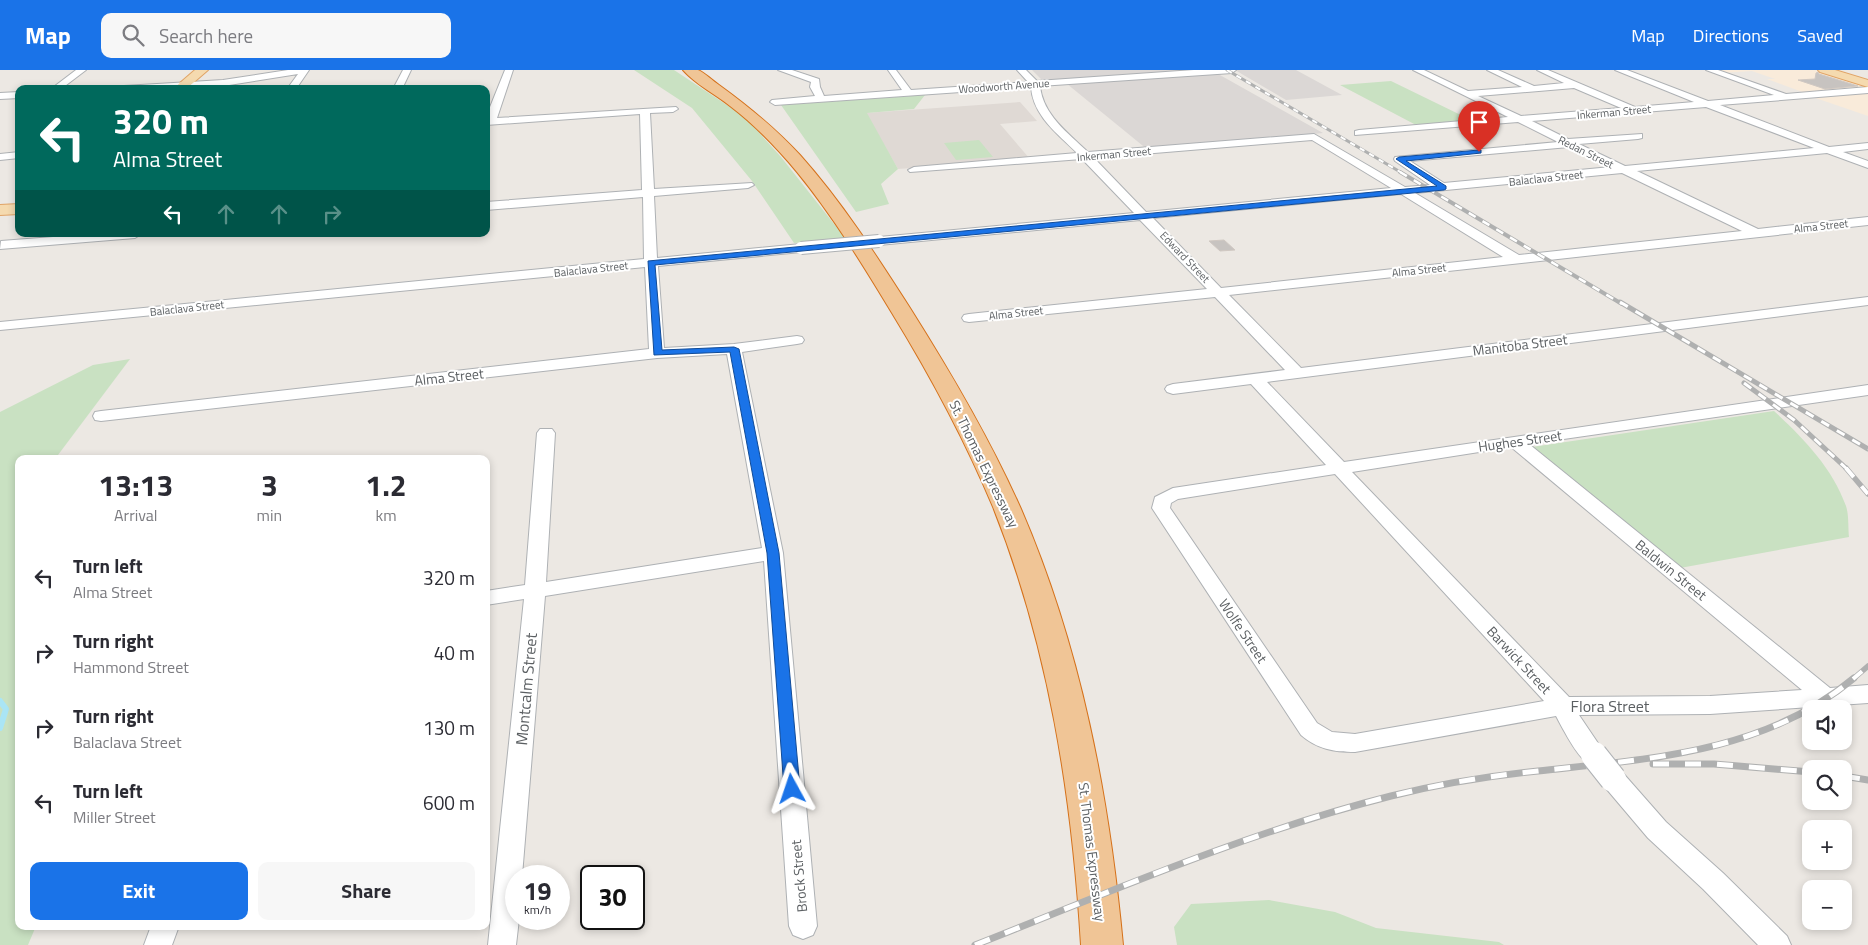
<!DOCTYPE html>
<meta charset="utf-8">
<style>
:root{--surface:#fff;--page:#f7f7f7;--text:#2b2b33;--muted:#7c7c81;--accent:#1a73e8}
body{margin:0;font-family:"Titillium Web",sans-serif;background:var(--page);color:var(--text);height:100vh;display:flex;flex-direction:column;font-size:19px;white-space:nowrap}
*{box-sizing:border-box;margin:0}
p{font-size:16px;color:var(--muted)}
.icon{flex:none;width:28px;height:28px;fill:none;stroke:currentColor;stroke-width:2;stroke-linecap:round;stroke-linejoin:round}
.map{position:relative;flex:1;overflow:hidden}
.sheet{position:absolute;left:15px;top:385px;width:475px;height:475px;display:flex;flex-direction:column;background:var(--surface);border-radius:10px;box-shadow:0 2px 8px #0003}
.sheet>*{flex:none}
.banner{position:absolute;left:15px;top:15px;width:475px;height:152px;border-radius:10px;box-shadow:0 2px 8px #0003;background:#00695c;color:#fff;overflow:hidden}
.fabs{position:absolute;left:1802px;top:630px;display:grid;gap:10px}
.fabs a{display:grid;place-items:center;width:50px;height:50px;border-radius:10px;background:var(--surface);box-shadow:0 2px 8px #0003;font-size:25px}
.speed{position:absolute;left:505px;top:795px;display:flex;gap:10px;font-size:25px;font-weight:700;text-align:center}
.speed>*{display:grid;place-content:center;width:65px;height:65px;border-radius:50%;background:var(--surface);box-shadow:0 2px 8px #0003;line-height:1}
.speed small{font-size:12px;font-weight:400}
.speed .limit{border:2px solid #111;border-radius:8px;background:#fff;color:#111}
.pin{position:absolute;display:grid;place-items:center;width:42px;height:42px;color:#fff;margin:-51px -21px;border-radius:50% 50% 50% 0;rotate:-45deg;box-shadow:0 0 5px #0007}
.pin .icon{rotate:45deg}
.me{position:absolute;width:55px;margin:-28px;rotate:355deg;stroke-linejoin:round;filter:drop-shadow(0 0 4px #0008)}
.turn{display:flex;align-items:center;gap:18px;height:105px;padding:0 15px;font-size:22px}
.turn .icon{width:65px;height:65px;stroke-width:2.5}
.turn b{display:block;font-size:35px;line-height:42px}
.lanes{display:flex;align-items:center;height:48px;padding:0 15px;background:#0003;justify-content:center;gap:25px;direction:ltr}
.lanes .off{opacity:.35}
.eta{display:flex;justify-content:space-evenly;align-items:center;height:85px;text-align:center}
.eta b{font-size:30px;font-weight:700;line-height:35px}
.cta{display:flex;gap:10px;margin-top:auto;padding:10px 15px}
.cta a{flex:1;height:58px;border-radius:10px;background:var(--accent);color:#fff;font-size:20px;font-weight:700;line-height:58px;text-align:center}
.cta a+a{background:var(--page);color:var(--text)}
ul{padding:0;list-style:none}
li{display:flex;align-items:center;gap:15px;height:75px;padding:0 15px}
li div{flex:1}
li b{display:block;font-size:19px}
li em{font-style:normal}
header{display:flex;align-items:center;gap:30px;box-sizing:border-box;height:70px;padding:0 25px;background:var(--accent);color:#fff}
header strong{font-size:24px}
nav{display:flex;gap:28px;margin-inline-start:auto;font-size:18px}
.search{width:350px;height:45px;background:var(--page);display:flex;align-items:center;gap:12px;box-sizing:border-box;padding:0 18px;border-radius:10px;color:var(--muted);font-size:19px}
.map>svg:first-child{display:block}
.commercial{fill:#f9ebda}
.industrial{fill:#dbd7d5}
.education{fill:#dfd9d4}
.green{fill:#c9e1c2}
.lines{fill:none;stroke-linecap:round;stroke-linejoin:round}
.stream{stroke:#aae5f5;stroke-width:6}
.building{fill:#c7c3c0;stroke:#d0c8c2}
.minor-casing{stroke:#aeb1b4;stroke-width:2}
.major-casing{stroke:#e0a467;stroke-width:2}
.highway-casing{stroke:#d5711a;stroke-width:2}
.minor{fill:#fff;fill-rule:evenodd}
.major{fill:#f5daaf;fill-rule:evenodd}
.highway{fill:#f0c596;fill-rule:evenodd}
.rail-far4-casing{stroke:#afb0b0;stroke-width:3}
.rail-far3-casing{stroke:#afb0b0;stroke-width:4}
.rail-far2-casing{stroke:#afb0b0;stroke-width:5}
.rail-far1-casing{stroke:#afb0b0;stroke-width:5.5}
.rail-casing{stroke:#afb0b0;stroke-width:7}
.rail-far4{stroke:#fff;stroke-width:2;stroke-dasharray:5.5;stroke-linecap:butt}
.rail-far3{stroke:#fff;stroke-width:2.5;stroke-dasharray:8;stroke-linecap:butt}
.rail-far2{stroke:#fff;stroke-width:3;stroke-dasharray:9;stroke-linecap:butt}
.rail-far1{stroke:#fff;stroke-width:4;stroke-dasharray:12;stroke-linecap:butt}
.rail{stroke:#fff;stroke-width:5;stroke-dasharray:16;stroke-linecap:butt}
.minor-bridge-far1-casing{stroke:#aeb1b4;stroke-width:14;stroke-linecap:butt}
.minor-bridge-casing{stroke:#aeb1b4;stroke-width:28;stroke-linecap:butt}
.minor-bridge-far1{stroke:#fff;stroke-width:12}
.minor-bridge{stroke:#fff;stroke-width:26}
.route{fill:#1a73e8;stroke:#114b97}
.labels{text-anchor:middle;stroke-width:4;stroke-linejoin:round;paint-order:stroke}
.far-street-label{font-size:11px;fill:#5b5f62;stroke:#fff}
.street-label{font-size:14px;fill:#5b5f62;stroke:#fff}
.near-street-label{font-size:16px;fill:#5b5f62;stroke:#fff}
</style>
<header>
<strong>Map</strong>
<div class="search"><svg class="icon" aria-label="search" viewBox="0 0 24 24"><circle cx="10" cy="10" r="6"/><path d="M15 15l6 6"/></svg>Search here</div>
<nav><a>Map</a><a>Directions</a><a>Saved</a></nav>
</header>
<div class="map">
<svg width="1868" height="875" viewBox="0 0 1868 875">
<rect width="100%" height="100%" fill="#ece8e3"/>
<path class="commercial" d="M1715,0h100l53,17v29l-67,-23h4l-38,-14h8l-23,-8 -30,2z"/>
<path class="industrial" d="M1032,0h179l112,63 -175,17 -87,-71 -18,2z
M1235,0h61l46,25 -56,5z"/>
<path class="education" d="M1020,32l17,19 -37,3 30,35 -132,10 -32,-56z"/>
<path class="green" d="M634,0h40l71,47 36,40 65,82 -52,4 -42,-62 -60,-73z
M1391,11l80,39 -55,5 -76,-40z
M925,25l-11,14 -47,4 31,56 -17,15 8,20 -33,8 -75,-107z
M979,70l14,17 -37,3 -12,-17z
M130,289l-75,100h-36v467h17l-8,19h-28v-533l93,-47z
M1774,341c29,27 58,56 72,95 3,9 2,22 3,31l-169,31 -148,-121z
M1269,830l66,12 41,16 123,14 5,3h-327l-3,-18 17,-23z"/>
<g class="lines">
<path class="stream" d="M0,631l6,8 -6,19"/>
</g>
<path class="building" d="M1818,2l1,2 39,12 -33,3 -27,-9 17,-1 1,-6z
M1224,170l11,10 -15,1 -11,-10z"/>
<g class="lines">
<defs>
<path id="minor" d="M76,0h10l-25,19h-10z
M288,0h21l-13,19h-9l11,-15 -75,12 -50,3h-53l4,-3 99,-6z
M403,0h8l-9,19h-9z
M505,0h8l-16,48 179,-11 2,2 -5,3 -23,1 4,76 98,-6 2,2 -6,3 -94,8 3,62 144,-14 6,4 -6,4 -143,14 6,82 70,-4 63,-8 5,1 2,3 -2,3 -5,1 -55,8 41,201 34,373 -4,9 -10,4 -10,-4 -4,-9 -25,-365 -219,35 -23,280h-6v43h3l-3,26h-28l36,-346 -38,6v-14l39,-6 12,-152 3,-4h12l3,4 -9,149 216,-34 -35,-194 -70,4 -556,63 -6,-1 -2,-4 2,-4 6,-1 548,-62 -4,-82 -645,63v-8l644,-63 -1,-62 -157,13v-8l156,-12 -2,-76 -154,11v-8z
M778,0h14l27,9 1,8 4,9 78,-6 -14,-20h8l15,20 117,-8 -11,-12h9l11,11 157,-11h42l-4,3 -192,13c3,29 28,47 48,66l226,-18 91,53 25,-2 -35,-24 -1,-2 1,-2 163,-15 -40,-20 -163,13v-4l4,-1 149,-13 -95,-47h11l44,21 54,-4 -35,-17h11l36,16 30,-3 -27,-13h11l87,37 59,-5 -79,-32h12l81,31 66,-6 -68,-25h12l68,24 82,-7v6l-148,12 109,42 39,-4v6l-25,3 25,9v7l-41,-15 -190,18 121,58 110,-12v8l-639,70 72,73 567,-71v8l-601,77 77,80 524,-77v10l-339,49 301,244 38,-3v18l-158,11 -131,1 27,40 -3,7c-6,2 -10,3 -16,0 -10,-5 -25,-35 -31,-46l-201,36c-21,0 -38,-3 -54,-17l-149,-227 3,-11 18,-9 153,-23 -75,-81 -78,10 -6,-2 -2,-3 2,-3 6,-2 112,-14 -70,-73 -246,25 -5,-1 -2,-3 2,-3 5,-1 238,-25 -67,-69 -261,25 -4,-1 -2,-3 6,-4 255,-24 -52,-54 -172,13 -2,-2 6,-3 163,-14c-19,-19 -44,-37 -46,-66l-256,18 -5,-3 2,-2 43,-4 -5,-9 1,-5zM1574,18l47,20 -100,8 -43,-20zM1706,37l108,41 -189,18 -46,-22 59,-5 4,-1v-4l-74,5 -36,-18zM1312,70l79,48 -245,24 -52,-54zM1569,77l42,20 -167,16 -34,-22zM1622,103l120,58 -223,24 -104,-62zM1401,124l102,63 -282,31 -68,-70zM1511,377l291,243 -92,6 -141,1 -217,-225zM1335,404l209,227 -189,33 -23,-2 -15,-9 -147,-215 1,-5 7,-4z
M19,22v6l-19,1v-6z
M19,82v6l-19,2v-6z
M92,164h49l-6,4 -135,11 1,-8z
M1613,699l9,3 44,50 57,51 64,63 4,9h-33l-55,-56 -55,-51 -44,-52 -3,-7 3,-7z
M151,856h28l-7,19h-28z"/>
<path id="major" d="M195,0h13l-22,19h-13z
M1818,0h17l33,10v7l-48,-15z
M19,134v10l-19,1v-10z"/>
<path id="highway" d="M683,0c4,0 11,0 15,0 7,3 15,11 21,15 29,21 56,43 81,70 42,47 76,100 110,153 41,65 80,131 111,201 60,139 88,286 102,436h-42c-9,-149 -32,-298 -88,-438 -28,-67 -63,-132 -101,-194 -29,-48 -59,-97 -95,-141 -20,-24 -42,-47 -67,-66 -15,-12 -35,-22 -47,-36z"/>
</defs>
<use href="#minor" class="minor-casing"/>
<use href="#major" class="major-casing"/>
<use href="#highway" class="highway-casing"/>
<use href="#minor" class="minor"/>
<use href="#major" class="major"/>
<use href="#highway" class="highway"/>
<defs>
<path id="rail-far4" d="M1227,0l175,103"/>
<path id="rail-far3" d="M1400,102l222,132"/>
<path id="rail-far2" d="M1620,232l248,147
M1744,313l50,37 53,49"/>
<path id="rail-far1" d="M1846,398l22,26
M1853,609l15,-13"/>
<path id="rail" d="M1653,694h61l97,8
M1844,706l24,4
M975,875c137,-54 273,-113 416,-149 48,-12 97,-20 147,-25 110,-12 227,-18 316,-93"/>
</defs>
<use href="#rail-far4" class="rail-far4-casing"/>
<use href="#rail-far3" class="rail-far3-casing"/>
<use href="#rail-far2" class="rail-far2-casing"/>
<use href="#rail-far1" class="rail-far1-casing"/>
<use href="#rail" class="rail-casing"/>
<use href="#rail-far4" class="rail-far4"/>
<use href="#rail-far3" class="rail-far3"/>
<use href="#rail-far2" class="rail-far2"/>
<use href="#rail-far1" class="rail-far1"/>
<use href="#rail" class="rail"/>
<defs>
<path id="minor-bridge-far1" d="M801,178l78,-7"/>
<path id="minor-bridge" d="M1594,685l19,24"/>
</defs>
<use href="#minor-bridge-far1" class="minor-bridge-far1-casing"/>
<use href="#minor-bridge" class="minor-bridge-casing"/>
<use href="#minor-bridge-far1" class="minor-bridge-far1"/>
<use href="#minor-bridge" class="minor-bridge"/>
</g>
<path class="route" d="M1479,80h2v3l-75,8 40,25v3l-2,1 -789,75 7,85 72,-3 5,2 40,204 21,236 -3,4 -5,2 -5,-2 -3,-4 -17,-236 -37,-201 -76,3 -6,-94 789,-75 -41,-27 3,-2z"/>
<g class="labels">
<g class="far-street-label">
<text transform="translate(1004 16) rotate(-4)" y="4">Woodworth Avenue</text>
<text transform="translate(1614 42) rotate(-5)" y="4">Inkerman Street</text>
<text transform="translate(1586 82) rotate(26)" y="4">Redan Street</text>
<text transform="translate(1114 84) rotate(-5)" y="4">Inkerman Street</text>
<text transform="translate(1546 108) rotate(-6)" y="4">Balaclava Street</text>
<text transform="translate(1821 156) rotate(-6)" y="4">Alma Street</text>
<text transform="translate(1185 187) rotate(46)" y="4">Edward Street</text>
<text transform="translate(591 199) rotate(-6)" y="4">Balaclava Street</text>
<text transform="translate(1419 200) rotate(-6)" y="4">Alma Street</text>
<text transform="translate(187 238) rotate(-6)" y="4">Balaclava Street</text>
<text transform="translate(1016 243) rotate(-6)" y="4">Alma Street</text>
</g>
<g class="street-label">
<text transform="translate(1520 275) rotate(-7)" y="5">Manitoba Street</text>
<text transform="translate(449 307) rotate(-6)" y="5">Alma Street</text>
<text transform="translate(1520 371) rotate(-8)" y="5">Hughes Street</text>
<text transform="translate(984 394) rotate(64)" y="5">St. Thomas Expressway</text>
<text transform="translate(1671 500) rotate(39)" y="5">Baldwin Street</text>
<text transform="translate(1243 561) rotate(56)" y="5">Wolfe Street</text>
<text transform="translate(1519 590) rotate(47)" y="5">Barwick Street</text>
<text transform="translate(1092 782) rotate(83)" y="5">St. Thomas Expressway</text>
<text transform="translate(799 806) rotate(-95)" y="5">Brock Street</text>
</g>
<g class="near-street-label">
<text transform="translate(526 619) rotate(-85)" y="6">Montcalm Street</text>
<text x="1610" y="642">Flora Street</text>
</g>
</g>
</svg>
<div class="fabs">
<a><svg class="icon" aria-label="sound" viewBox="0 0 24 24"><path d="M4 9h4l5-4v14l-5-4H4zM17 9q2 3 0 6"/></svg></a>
<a><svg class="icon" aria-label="search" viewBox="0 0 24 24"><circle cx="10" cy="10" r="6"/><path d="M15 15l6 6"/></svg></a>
<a>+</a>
<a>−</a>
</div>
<div class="speed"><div>19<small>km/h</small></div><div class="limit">30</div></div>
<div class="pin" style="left:1479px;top:82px;background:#d93025"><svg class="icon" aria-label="arrive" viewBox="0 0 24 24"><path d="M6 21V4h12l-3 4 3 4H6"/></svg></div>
<svg class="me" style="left:792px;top:719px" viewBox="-20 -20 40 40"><path d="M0-17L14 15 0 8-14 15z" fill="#1a73e8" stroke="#fff" stroke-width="4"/></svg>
<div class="banner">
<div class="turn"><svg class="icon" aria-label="left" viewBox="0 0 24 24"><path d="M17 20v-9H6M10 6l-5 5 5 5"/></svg><div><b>320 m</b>Alma Street</div></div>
<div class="lanes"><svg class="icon" aria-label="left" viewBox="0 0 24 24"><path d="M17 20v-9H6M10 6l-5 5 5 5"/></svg><svg class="icon off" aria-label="ahead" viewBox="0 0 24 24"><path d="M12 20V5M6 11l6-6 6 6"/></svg><svg class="icon off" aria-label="ahead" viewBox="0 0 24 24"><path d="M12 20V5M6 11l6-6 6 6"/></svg><svg class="icon off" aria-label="right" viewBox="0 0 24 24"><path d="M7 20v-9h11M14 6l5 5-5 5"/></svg></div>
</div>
<section class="sheet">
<div class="eta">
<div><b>13:13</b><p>Arrival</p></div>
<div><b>3</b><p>min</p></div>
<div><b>1.2</b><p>km</p></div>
</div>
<ul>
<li><svg class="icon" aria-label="left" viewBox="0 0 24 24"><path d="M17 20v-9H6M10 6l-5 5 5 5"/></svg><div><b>Turn left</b><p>Alma Street</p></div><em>320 m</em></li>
<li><svg class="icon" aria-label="right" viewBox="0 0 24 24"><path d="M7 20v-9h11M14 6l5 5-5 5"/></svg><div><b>Turn right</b><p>Hammond Street</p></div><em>40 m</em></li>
<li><svg class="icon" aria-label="right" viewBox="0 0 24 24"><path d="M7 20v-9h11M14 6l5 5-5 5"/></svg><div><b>Turn right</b><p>Balaclava Street</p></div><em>130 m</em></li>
<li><svg class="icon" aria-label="left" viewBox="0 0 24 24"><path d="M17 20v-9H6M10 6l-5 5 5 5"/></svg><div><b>Turn left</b><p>Miller Street</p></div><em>600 m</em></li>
</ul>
<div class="cta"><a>Exit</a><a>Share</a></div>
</section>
</div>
